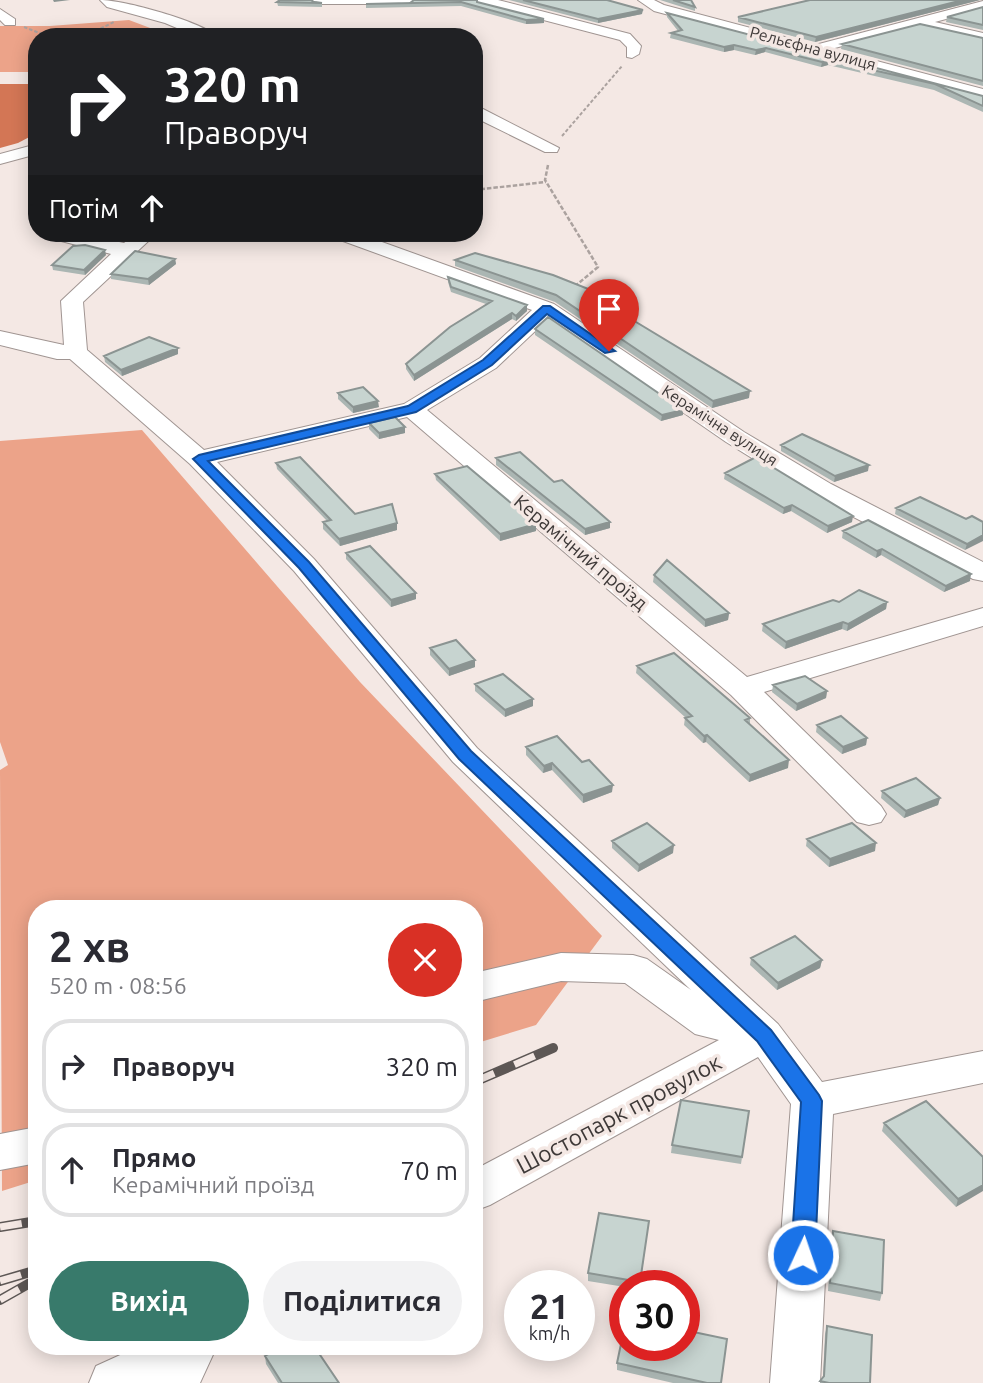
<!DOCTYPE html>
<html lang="uk">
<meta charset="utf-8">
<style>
:root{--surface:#fff;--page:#f2f2f3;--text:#2b2b33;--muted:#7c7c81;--line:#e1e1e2;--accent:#387a6b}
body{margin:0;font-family:Ubuntu,sans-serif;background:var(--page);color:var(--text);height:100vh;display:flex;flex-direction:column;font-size:26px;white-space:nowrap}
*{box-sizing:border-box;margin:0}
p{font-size:23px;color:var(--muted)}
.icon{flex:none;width:38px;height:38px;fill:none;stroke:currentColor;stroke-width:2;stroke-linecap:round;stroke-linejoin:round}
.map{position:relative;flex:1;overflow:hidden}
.side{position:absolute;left:28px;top:900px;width:455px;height:455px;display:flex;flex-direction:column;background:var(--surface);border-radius:28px;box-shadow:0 4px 18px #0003}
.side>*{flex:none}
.top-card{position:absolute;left:28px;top:28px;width:455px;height:214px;border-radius:28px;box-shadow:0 4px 18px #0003;background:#202124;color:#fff;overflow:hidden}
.speed{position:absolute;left:504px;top:1270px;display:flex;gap:14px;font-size:35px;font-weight:700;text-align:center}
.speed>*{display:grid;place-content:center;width:91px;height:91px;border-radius:50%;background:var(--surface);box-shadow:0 4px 18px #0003;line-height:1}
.speed small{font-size:18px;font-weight:400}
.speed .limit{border:10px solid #d22;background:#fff;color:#111}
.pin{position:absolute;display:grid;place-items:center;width:60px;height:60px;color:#fff;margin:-72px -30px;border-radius:50% 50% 50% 0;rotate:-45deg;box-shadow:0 0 7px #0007}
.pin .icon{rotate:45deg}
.me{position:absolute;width:77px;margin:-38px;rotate:3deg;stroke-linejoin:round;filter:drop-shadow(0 0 5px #0008)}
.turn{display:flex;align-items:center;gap:24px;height:147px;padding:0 21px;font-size:32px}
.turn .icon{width:91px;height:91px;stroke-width:2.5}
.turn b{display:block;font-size:49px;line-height:60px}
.then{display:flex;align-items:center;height:66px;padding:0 21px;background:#0003;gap:14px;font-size:26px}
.round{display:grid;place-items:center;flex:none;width:74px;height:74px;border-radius:37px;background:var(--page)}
.overview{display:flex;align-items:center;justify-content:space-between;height:119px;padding:0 21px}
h1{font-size:42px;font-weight:600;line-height:52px}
.cta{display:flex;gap:14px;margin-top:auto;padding:14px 21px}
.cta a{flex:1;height:80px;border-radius:42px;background:var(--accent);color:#fff;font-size:28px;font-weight:600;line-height:80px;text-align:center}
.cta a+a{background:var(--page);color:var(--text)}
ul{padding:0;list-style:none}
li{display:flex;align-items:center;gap:21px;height:94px;margin:0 14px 10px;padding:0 7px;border:4px solid var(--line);border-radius:28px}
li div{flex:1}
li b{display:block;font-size:26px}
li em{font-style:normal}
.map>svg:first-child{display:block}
.green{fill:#eca389}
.water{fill:#d37655}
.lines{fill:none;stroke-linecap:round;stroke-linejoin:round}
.minor-casing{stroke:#a09592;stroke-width:2}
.path-far1{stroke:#aba29f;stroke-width:2;stroke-dasharray:3.5 2;stroke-linecap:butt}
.path{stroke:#aba29f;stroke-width:2.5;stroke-dasharray:4.5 2;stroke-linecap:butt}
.minor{fill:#fff;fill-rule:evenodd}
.rail-casing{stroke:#5d5755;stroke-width:10}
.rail{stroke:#f4e8e4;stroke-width:7;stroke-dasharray:22;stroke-linecap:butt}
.wall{fill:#abb6b3}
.shaded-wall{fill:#8b9492}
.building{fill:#c7d4d0;stroke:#8b9492;stroke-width:2}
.route{fill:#1a73e8;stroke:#114b97;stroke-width:2}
.labels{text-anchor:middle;stroke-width:7;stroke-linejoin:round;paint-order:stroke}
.far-street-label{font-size:16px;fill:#3e3938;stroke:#f4e8e4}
.street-label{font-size:19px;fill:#3e3938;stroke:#f4e8e4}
.near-street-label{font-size:23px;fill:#3e3938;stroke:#f4e8e4}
</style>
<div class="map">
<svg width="983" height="1383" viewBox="0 0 983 1383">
<rect width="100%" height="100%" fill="#f4e8e4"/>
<path class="green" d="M129,20l45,17h-137v35h-37v-46h50z
M142,430l218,252 242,254 -66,89 -62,19v-136h-437v272l-35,11 -2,-421 8,-5 -8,-23v-301z"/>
<path class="water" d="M0,84h37v49l-19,10 -18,5z"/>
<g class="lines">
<defs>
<path id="minor" d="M100,0c24,0 100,21 118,37h-20l-33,-14 -58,-16z
M310,0h106l-6,4h-94z
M477,0h21l132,34 11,12 -2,8 -7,4 -5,-1v-10l-7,-7 -142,-37z
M638,0h16l10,5 151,40 168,-44v8l-48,13 48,11v8l-64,-15 -88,23 152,40v10l-329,-88z
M0,9l15,10v6h-10l-5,-5z
M474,108l9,1 76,39 -2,4h-12l-71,-35z
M37,144v10l-37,10v-10z
M44,233h31l49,10 13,-10h20l-74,69 4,48 117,100 200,-46 76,-46 52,-48 -189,-69 -45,-2 -10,-6h69l197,71 190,128 87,52 152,78v19l-10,-2 -160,-83 -87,-54 -178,-123 -52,49 -69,42 320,267 236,-69v18l-219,66 117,114 5,8 -5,8 -12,3 -12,-3 -126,-127 -324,-278 -190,45 97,97 163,189 301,276 44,58 161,-31v32l-150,31 -13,269h-50l21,-279 -33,-47 -268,148 -16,6v-41l245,-130 -24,-6 -70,-51 -64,-2 -87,21v-29l87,-20 72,2 14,4 44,31 -238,-228 -159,-191 -104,-107 -120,-105h-13l-57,-14v-14l64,14 -3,-44 50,-47 -65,-17z
M37,1127v36l-37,7v-36z
M140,1346h77l-17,37h-111l7,-17z"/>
</defs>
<use href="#minor" class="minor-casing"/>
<path class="path-far1" d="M24,27l26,10
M58,37l31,-3 25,-12
M562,136l60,-70"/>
<path class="path" d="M548,165l-3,15 53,87 -24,20
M474,190l72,-8"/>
<use href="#minor" class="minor"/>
<defs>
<path id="rail" d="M474,1082l79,-34
M0,1227l37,-6
M0,1281l37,-11
M0,1300l37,-21"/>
</defs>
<use href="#rail" class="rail-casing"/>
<use href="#rail" class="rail"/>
</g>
<path class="wall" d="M509,0h98l35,14 -44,9z
M660,0h31l4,7v4z
M810,0h170l-165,42 -77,-20v-5z
M277,2l45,1v4l-44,-1z
M477,2l67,17v4l-18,1 -65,-18 -95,2v-4z
M983,7v23l-37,-8 1,-5z
M667,13l316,83v16l-49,-22 -106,-25 -7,2 -56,-15 -10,3 -21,-5 -10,2 -54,-14 1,-5 7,-2 -11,-14z
M983,38v48l-142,-37 1,-5z
M106,255l-21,20 -32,-5 -1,-5z
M175,259l1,5 -27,21 -38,-6v-5z
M455,260l146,34 -1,6 149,98 -37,10 -157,-106 -100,-36z
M448,277l79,34 -11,10 -4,-2 -98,62 -8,-12v-5l80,-60 -35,-12 -3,-10z
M535,329l148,81v5l-22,6 -126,-86z
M178,348v6l-56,22 -17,-14 -1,-6z
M338,393l41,14 -26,6 -15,-14z
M369,423l36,10 -26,6 -10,-10z
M781,445l87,26 -34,11 -53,-31z
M496,458l58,24 56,46 -25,7 -89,-70z
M276,463l79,51 42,16 -57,16 -17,-17v-7l4,-1 -50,-52z
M725,473l127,49 -25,11 -36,-22 -8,3 -59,-35z
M435,474l101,50v7l-36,10 -64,-61z
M896,508l70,11 17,3 -18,28 -70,-36z
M843,531l127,50 -26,11 -63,-37 -5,3 -34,-20z
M346,553l70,40v6l-25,8 -45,-48z
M654,575l75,38 -1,7 -23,7 -52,-45z
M839,602h48l-1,7 -39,22 -5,-2 -57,20 -23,-18 1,-7z
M430,648l45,19 -26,9 -19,-21z
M637,666l113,52v7l38,43 -39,14 -43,-40 -3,1 -19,-18 1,-7h1l-50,-45z
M475,684l58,15v7l-28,11 -30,-26z
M773,685l54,6 -1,7 -30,13 -24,-19z
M817,725l50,13 -1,7 -24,9 -26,-22z
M526,747l56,15 30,30 -29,11 -31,-33 -9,3 -17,-18z
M882,791l58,7 -2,7 -34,13 -23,-20z
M807,839l68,12 -46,16 -23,-21z
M612,841l61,12 -35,19 -26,-24z
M751,958l71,2 -2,8 -43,22 -27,-25z
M749,1111l-8,53 -70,-11 1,-8z
M884,1123l99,34 -27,50 -74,-76z
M648,1229l-8,57h-15v1l-37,-6v-8z
M833,1231l49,62 -2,8 -52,-10 3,-52z
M827,1326l43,57h-50l3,-6 2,-43z
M265,1356l74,27h-61l-12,-19z
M617,1363l104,20h-48l-56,-13z"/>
<path class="shaded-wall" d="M53,0h17l-16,2z
M963,0h17l-165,42 1,-5z
M643,10l-1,4 -44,9v-4z
M544,19v4l-18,1v-4z
M734,45v5l-10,2v-5z
M766,48l-1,4 -10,3 1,-5z
M828,60v5l-7,2 1,-5z
M105,250l1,5 -21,20 -1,-5z
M175,259l1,5 -27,21 -1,-6z
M601,294v6l-8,3v-7z
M527,305v6l-11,10v-5z
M512,313v6l-98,62v-6z
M178,348v6l-56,22 -1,-6z
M750,391l-1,7 -37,10 1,-7z
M378,401l1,6 -26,6v-6z
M683,410v5l-22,6 1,-6z
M405,427v6l-26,6v-6z
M869,465l-1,6 -34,11 1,-6z
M792,505l-1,6 -8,3 1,-6z
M853,516l-1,6 -25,11 1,-7z
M610,522v6l-25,7v-6z
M397,523v7l-57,16 -1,-7z
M536,524v7l-36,10v-7z
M983,535v6l-18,9 2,-6z
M882,549l-1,6 -5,3 1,-7z
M971,574l-1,7 -26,11 2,-6z
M416,593v6l-25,8v-7z
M887,602l-1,7 -39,22 1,-7z
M729,613l-1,7 -23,7v-7z
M843,622l-1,7 -57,20 1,-7z
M475,660v7l-26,9v-7z
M827,691l-1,7 -30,13 1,-7z
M533,699v7l-28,11v-7z
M707,735l-1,7 -3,1 1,-7z
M867,738l-1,7 -24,9 1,-7z
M789,760l-1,8 -39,14 1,-7z
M552,763v7l-9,3 1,-7z
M613,785l-1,7 -29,11v-8z
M940,798l-2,7 -34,13 2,-7z
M876,843l-1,8 -46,16 1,-8z
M674,845l-1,8 -35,19 1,-7z
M822,960l-2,8 -43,22 1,-7z
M983,1185v6l-27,16 2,-8z"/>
<path class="building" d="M280,0h31l3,2 8,1 -45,-1z
M414,0h63v2l67,17 -18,1 -65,-18 -95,2 44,-1z
M523,0h84l36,10 -45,9z
M673,0h18l4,7z
M810,0h153l-147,37 -78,-20z
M983,7v18l-36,-8z
M667,13l316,83v10l-48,-22 -107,-24 -6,2 -56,-14 -10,2 -22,-5 -10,2 -53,-14 11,-3z
M920,24l63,14v43l-141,-37z
M85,245l20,5 -21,20 -32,-5 21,-19z
M135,251l40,8 -27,20 -37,-5z
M475,253l78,22 48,19 -8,2 157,95 -37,10 -157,-106 -101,-35z
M448,277l79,28 -11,11 -4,-3 -98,62 -8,-11 44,-37 42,-26 -41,-14z
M548,317l135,93 -21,5 -127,-86z
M149,337l29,11 -57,22 -17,-14z
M363,387l15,14 -25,6 -15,-14z
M395,417l10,10 -26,6 -10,-10z
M802,434l67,31 -34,11 -54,-31z
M520,452l34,30 8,-2 48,42 -25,7 -89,-71z
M300,457l55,57 37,-10 5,19 -58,16 -16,-17 8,-2 -55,-57z
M756,457l97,59 -25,10 -36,-21 -8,3 -59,-35z
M467,466l69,58 -36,10 -65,-60z
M920,497l46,22 6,-3 11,6v13l-16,9 -71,-36z
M868,520l103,54 -25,12 -64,-37 -5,2 -34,-20z
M370,546l46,47 -25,7 -45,-47z
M667,560l62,53 -24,7 -51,-45z
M859,590l28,12 -39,22 -5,-2 -57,20 -23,-18 70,-24 6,2z
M456,640l19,20 -26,9 -19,-21z
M674,653l76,65 -5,2 44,40 -39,15 -43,-40 -3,1 -19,-18 7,-2 -55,-50z
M503,674l30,25 -28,11 -30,-26z
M805,676l22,15 -30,13 -24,-19z
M841,716l26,22 -24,9 -26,-22z
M557,736l25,26 7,-2 24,25 -30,10 -31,-32 -8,3 -18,-19z
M916,778l24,20 -34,13 -24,-20z
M647,823l27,22 -35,20 -27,-24z
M852,823l24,20 -46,16 -23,-20z
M795,936l27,24 -44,23 -27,-25z
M681,1100l68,11 -7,46 -70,-12z
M926,1101l57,56v28l-25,14 -74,-76z
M599,1213l50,8 -9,61 -52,-9z
M833,1231l51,9 -2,53 -52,-10z
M625,1325v21h59v-16l43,9 -6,44h-14l-90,-20z
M827,1326l45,9 -2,48h-41l-9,-2 4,-5z
M283,1346h31l25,37h-57l-17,-27z"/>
<path class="route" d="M543,306h7l65,45 -10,2 -58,-39 -55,51 -76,47 -208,49 101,101 162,189 300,279 48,65 3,6 -7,154 -4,7 -8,3 -8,-3 -4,-7 10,-153 -44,-61 -298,-282 -160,-191 -106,-109 6,-4 209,-49 75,-46z"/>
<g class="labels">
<g class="far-street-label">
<text transform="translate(813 48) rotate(15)" y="6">Рельєфна вулиця</text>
<text transform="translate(720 425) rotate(33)" y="6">Керамічна вулиця</text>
</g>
<g class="street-label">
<text transform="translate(581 552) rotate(40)" y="7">Керамічний проїзд</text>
</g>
<g class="near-street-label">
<text transform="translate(619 1114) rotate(-28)" y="8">Шостопарк провулок</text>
</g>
</g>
</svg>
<div class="speed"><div>21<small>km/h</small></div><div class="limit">30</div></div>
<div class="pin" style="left:609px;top:351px;background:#d93025"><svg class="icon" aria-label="arrive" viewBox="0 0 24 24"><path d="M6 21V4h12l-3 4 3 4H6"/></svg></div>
<svg class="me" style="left:803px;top:1255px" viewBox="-20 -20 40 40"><circle r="17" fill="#1a73e8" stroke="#fff" stroke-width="3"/><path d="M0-11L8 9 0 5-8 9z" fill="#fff"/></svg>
<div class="top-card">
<div class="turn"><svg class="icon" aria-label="right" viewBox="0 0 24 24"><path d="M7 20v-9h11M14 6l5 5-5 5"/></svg><div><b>320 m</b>Праворуч</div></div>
<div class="then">Потім<svg class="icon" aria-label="ahead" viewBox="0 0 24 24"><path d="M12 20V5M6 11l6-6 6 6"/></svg></div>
</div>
<section class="side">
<div class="overview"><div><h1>2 хв</h1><p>520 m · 08:56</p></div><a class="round" style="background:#d93025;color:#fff"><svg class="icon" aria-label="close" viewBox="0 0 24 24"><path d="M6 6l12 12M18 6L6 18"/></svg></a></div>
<ul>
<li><svg class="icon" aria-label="right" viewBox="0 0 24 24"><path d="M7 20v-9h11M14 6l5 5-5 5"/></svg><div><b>Праворуч</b></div><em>320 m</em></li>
<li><svg class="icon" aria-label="ahead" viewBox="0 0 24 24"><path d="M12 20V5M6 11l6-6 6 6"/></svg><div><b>Прямо</b><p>Керамічний проїзд</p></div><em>70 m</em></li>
</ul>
<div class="cta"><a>Вихід</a><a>Поділитися</a></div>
</section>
</div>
